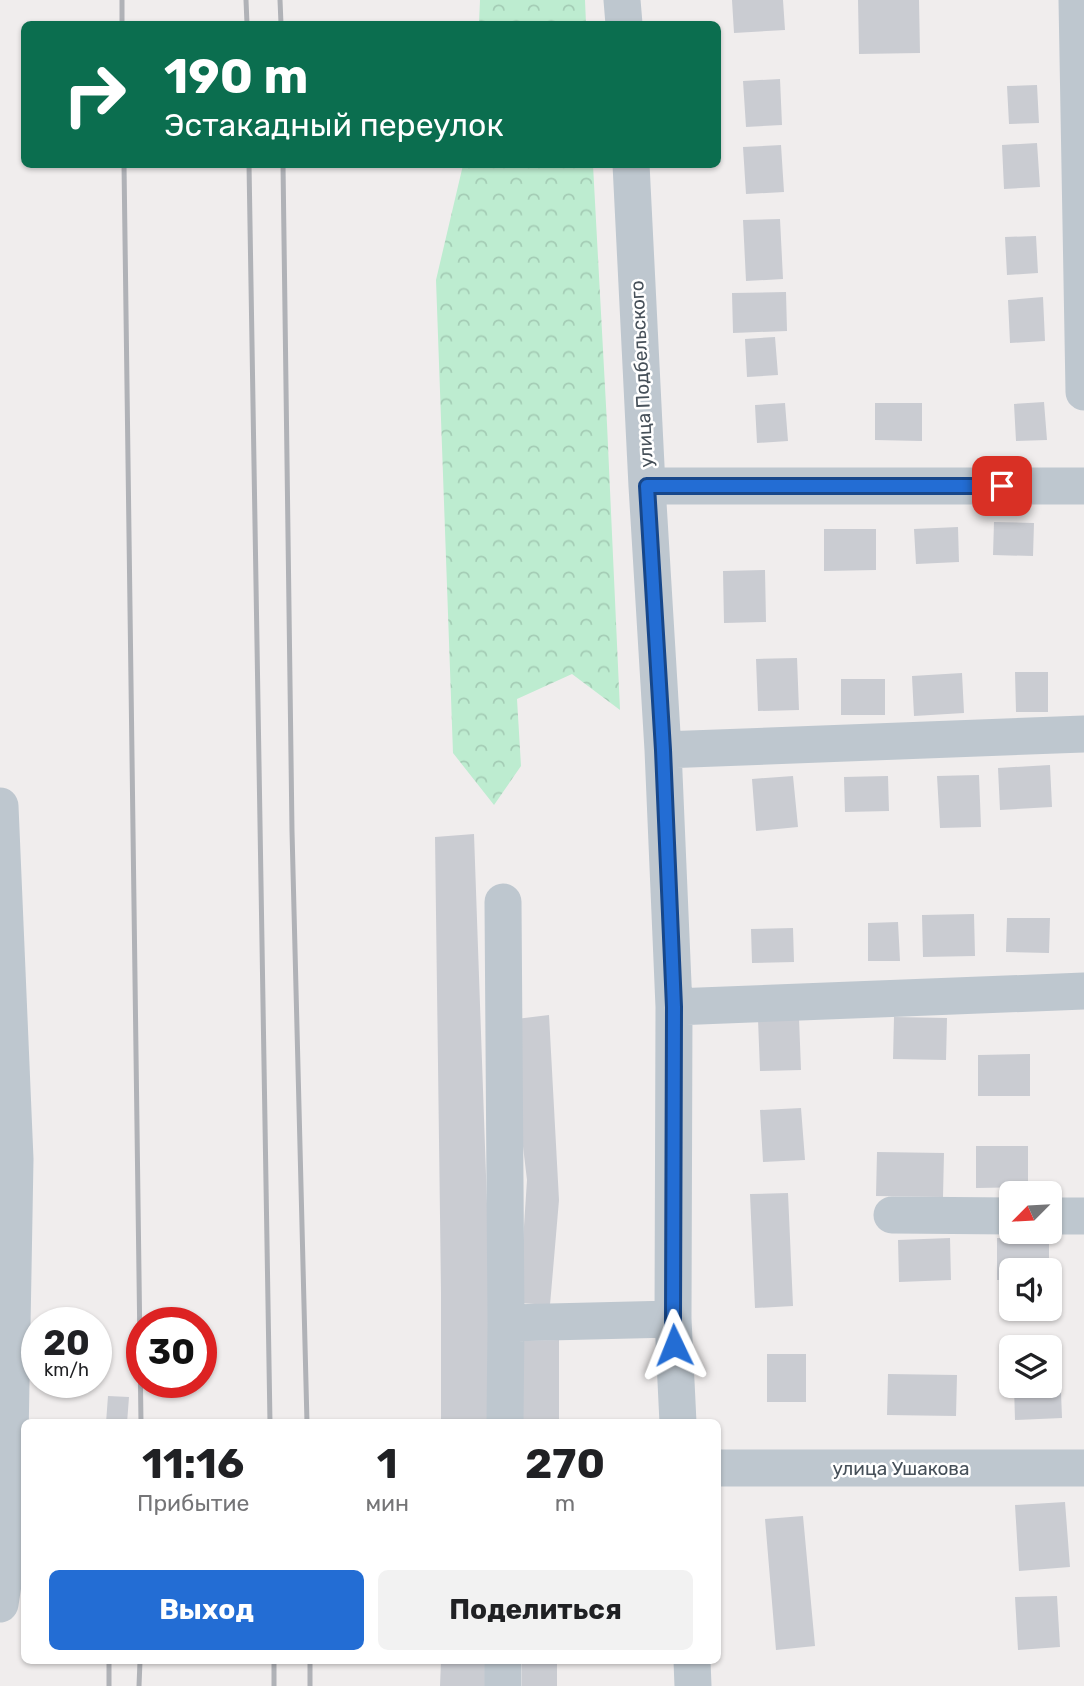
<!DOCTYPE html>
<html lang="ru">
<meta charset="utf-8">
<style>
:root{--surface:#fff;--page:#f2f2f2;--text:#202124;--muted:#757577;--accent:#236dd4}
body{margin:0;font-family:Rubik,sans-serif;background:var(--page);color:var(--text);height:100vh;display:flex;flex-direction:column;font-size:26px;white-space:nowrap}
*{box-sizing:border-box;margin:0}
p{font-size:23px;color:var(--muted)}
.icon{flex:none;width:38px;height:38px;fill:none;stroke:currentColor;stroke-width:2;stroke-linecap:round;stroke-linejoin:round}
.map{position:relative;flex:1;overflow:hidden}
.panel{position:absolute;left:21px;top:1419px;width:700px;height:245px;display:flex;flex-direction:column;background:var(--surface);border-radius:10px;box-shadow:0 2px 5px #0004}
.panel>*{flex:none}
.hud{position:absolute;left:21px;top:21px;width:700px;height:147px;border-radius:10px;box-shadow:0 2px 5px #0004;background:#0b6e4f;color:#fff;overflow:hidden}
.needle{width:46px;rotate:246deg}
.tools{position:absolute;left:999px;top:1181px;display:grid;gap:14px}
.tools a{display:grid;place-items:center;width:63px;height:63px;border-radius:10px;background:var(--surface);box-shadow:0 2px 5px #0004;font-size:35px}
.speed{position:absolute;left:21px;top:1307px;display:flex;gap:14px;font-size:35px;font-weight:700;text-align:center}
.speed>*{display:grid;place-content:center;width:91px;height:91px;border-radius:50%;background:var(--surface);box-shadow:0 2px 5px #0004;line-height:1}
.speed small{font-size:18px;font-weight:400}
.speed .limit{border:10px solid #d22;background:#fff;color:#111}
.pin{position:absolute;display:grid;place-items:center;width:60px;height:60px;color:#fff;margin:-30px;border-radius:14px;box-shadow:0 4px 10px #0006}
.me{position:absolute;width:77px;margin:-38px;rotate:358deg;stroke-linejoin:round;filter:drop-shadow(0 0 5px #0008)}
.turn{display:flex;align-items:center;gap:24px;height:147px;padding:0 28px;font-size:32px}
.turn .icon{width:91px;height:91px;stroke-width:2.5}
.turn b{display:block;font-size:49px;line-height:60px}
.eta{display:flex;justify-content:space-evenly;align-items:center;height:119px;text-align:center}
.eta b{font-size:42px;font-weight:700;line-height:49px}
.primary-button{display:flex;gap:14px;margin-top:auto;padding:14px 28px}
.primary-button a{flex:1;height:80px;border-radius:10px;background:var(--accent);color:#fff;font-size:28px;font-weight:700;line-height:80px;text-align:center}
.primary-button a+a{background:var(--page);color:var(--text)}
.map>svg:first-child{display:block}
.forest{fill:url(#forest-crowns)}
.building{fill:#caccd2}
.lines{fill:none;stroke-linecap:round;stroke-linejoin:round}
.minor{stroke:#bec7cf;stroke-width:37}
.rail{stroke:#b0b2b7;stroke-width:5}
.route-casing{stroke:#17478a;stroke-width:18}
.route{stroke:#236dd4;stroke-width:12}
.labels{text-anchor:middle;stroke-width:5;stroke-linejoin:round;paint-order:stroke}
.street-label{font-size:19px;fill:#465059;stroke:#fff}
</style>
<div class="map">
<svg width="1084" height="1686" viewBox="0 0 1084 1686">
<defs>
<pattern id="forest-crowns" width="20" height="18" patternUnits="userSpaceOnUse" patternTransform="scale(1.75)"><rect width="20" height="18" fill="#bdecd0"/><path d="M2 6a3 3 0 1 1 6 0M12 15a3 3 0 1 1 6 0" fill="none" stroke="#a4ccb5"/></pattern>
</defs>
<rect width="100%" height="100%" fill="#f0eded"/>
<path class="forest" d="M480,0h105l1,24h-107z
M463,165h130l14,259 13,286 -48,-36 -55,25 4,67 -27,39 -41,-52 -17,-473z"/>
<path class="building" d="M732,0h51l2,30 -51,3z
M858,0h61l1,53 -61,1z
M780,79l2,46 -36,2 -3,-46z
M1037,85l2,38 -30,1 -2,-38z
M1037,143l3,44 -36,2 -2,-44z
M781,145l3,47 -38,2 -3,-47z
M780,219l3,60 -37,2 -3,-61z
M1036,236l2,37 -31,2 -2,-38z
M786,292l1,39 -54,2 -1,-40z
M1043,297l2,44 -35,2 -2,-43z
M775,337l3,38 -31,2 -2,-38z
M1044,402l3,38 -31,1 -2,-37z
M785,403l3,38 -31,2 -2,-38z
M875,403h47v38l-47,-1z
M994,522l40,1 -1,33 -40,-1z
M958,527l1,35 -43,2 -2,-35z
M824,529h52v41l-52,1z
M765,570l1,52 -42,1 -1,-52z
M797,658l2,52 -41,1 -2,-52z
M1015,672h33v40h-32z
M962,673l2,40 -50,3 -2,-40z
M841,679h44v36h-44z
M1050,765l2,42 -52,3 -2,-42z
M979,775l2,52 -41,1 -3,-52z
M793,776l5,51 -42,4 -4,-52z
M888,776l1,35 -44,1 -1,-35z
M474,834l16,455 -1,134h-48v-131l-6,-455z
M974,914l1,42 -52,1 -1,-42z
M1007,918h43l-1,35 -43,-1z
M898,922l2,39h-32v-38z
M793,928l1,34 -42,1 -1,-34z
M549,1015l10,185 -9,105 -31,-2 8,-123 -19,-160z
M894,1017l53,1 -1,42 -53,-1z
M799,1018l2,52 -41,1 -2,-52z
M1030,1054v42h-52v-41z
M801,1108l4,52 -42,2 -3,-52z
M976,1146h52v41l-52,1z
M877,1152l67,1 -1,44 -67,-1z
M788,1193l5,113 -38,2 -5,-114z
M950,1238l1,42 -52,2 -1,-42z
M997,1238h52v32h-37v10h-15z
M559,1340v83h-36v-82z
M767,1354h39v48h-39z
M1060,1366l2,52 -47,2 -1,-34h36v-19z
M888,1374l69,1 -1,41 -69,-1z
M108,1396l21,1 -2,26h-21z
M1065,1502l5,65 -51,4 -4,-66z
M803,1516l12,130 -39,4 -11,-131z
M1057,1596l3,51 -42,3 -3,-53z
M441,1661h46v25h-47z
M522,1661h35v25h-35z"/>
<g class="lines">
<path class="minor" d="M622,0l2,24
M1077,0l7,392
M631,164l16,322 16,264 11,257 -1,312 5,104
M647,486h437
M663,750l421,-16
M0,806l15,353 -7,392 -8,53
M503,902l3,421 -1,100
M674,1007l410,-16
M892,1215l120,1
M1050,1216h34
M506,1323l167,-4
M718,1468h366
M692,1661l1,25
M503,1686v-25"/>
<path class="rail" d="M122,0v24
M246,0l1,24
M280,0l1,24
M124,164l17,1259
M249,164l21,1259
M283,164l9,667 15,592
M274,1661v25
M109,1686v-25
M139,1686l1,-25
M310,1686v-25"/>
</g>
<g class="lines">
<defs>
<path id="route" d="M674,1345l-1,-26 1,-312 -11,-257 -16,-264h355"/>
</defs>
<use href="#route" class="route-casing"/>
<use href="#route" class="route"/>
</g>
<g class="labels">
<g class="street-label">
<text transform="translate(641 374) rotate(-93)" y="7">улица Подбельского</text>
<text x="901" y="1475">улица Ушакова</text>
</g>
</g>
</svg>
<div class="tools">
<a><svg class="needle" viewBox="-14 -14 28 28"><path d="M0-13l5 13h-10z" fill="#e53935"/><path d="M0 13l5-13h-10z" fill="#757577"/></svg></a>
<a><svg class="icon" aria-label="sound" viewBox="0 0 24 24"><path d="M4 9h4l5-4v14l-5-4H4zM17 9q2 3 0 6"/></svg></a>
<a><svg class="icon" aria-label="layers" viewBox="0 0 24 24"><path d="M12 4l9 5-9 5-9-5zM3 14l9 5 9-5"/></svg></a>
</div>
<div class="speed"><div>20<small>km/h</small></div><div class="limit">30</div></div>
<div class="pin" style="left:1002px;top:486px;background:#d93025"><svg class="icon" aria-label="arrive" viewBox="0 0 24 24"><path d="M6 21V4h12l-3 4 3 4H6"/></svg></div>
<svg class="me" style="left:674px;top:1345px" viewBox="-20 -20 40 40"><path d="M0-17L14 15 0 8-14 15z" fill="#236dd4" stroke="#fff" stroke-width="4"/></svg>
<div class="hud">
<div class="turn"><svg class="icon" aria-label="right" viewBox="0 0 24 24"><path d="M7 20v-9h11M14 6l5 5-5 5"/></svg><div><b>190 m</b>Эстакадный переулок</div></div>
</div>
<section class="panel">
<div class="eta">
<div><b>11:16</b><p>Прибытие</p></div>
<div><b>1</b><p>мин</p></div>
<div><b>270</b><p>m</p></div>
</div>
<div class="primary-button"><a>Выход</a><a>Поделиться</a></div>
</section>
</div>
